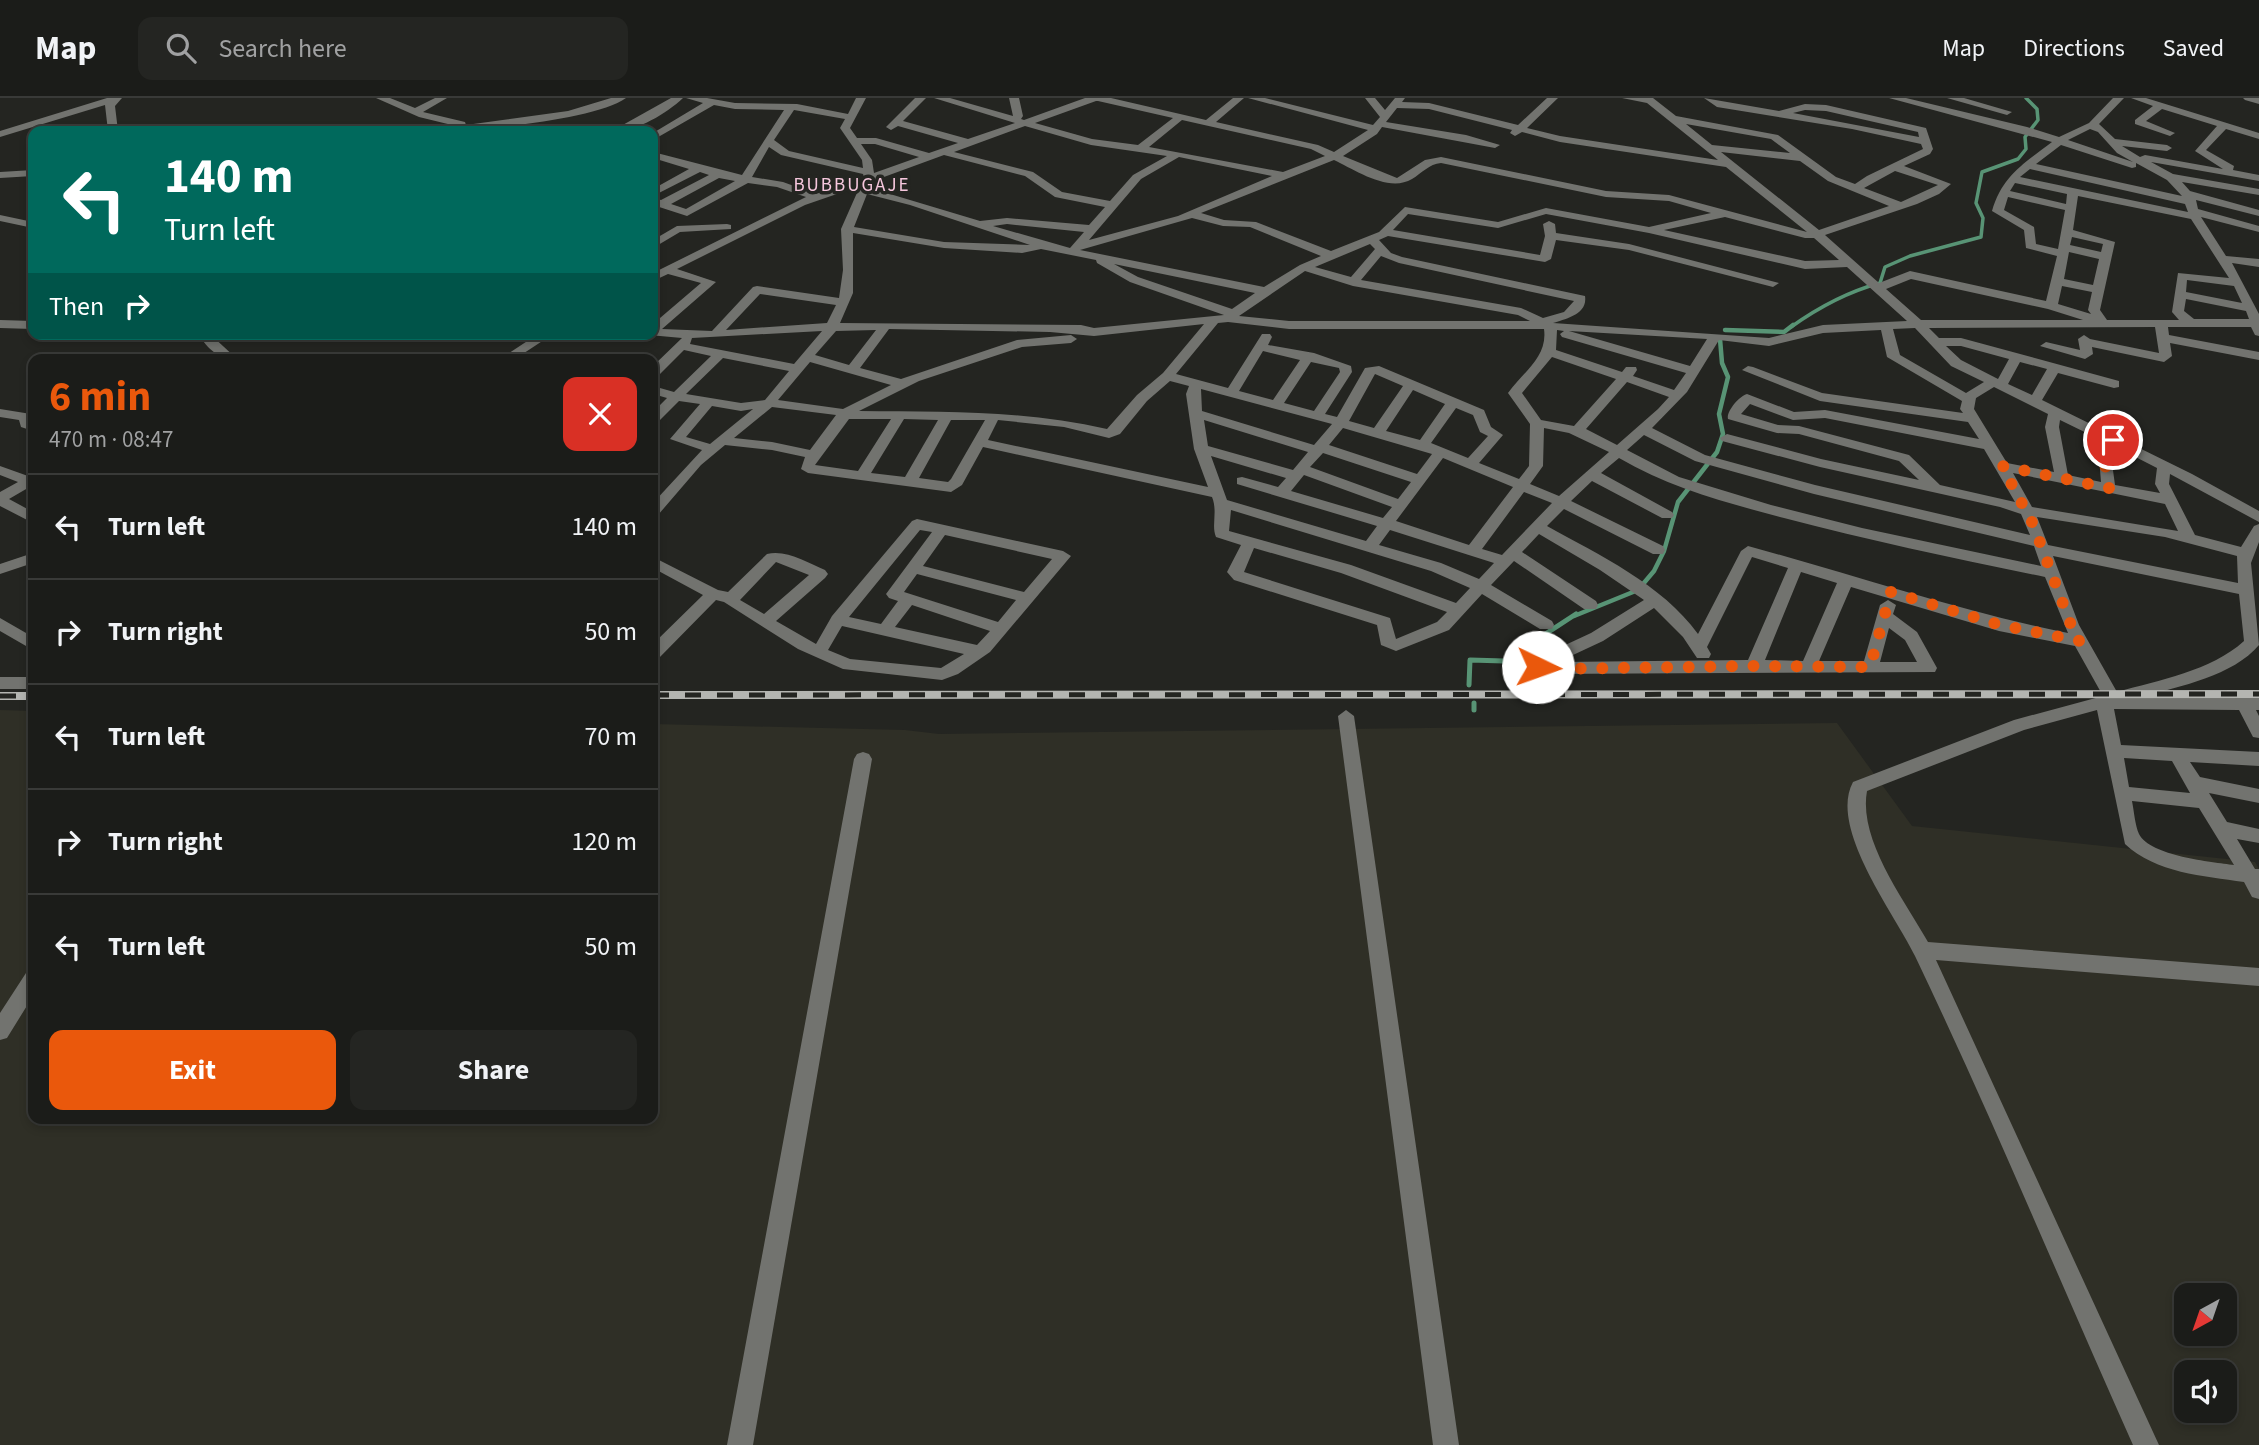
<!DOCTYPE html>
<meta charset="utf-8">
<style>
:root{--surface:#1b1c19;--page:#242522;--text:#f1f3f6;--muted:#a0a1a2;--line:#393a38;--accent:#ea580c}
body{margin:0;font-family:"Source Sans 3",sans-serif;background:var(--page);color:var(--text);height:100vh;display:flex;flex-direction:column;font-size:26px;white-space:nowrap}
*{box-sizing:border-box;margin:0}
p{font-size:23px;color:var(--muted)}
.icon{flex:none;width:38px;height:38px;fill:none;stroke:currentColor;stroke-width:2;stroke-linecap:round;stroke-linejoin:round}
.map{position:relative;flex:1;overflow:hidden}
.details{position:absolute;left:28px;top:256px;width:630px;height:770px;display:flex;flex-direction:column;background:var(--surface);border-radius:14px;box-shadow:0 4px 10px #0003,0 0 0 2px var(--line)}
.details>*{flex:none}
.guide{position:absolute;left:28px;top:28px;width:630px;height:214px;border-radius:14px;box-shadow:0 4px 10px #0003,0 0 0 2px var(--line);background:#00695c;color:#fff;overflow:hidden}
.needle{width:46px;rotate:220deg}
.buttons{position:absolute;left:2174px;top:1185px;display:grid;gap:14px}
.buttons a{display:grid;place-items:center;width:63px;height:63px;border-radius:14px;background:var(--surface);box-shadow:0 4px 10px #0003,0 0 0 2px var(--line);font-size:35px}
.pin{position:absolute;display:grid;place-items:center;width:60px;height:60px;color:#fff;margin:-30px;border:4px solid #fff;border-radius:50%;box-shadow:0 2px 7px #0007}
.me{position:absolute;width:77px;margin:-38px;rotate:93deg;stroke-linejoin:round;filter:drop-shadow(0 0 5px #0008)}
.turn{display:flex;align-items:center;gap:24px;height:147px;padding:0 21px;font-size:32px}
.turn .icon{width:91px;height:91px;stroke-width:2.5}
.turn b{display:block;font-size:49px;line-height:60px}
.then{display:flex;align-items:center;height:66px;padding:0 21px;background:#0003;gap:14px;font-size:26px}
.round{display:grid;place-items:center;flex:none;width:74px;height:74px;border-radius:14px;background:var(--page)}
.head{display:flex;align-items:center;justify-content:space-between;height:119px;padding:0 21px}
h1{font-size:42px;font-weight:700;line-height:52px;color:var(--accent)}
.action{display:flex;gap:14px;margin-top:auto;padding:14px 21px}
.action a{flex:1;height:80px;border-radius:14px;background:var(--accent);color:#fff;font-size:28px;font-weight:700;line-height:80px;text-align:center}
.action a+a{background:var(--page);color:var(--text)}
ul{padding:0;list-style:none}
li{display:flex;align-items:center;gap:21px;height:105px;padding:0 21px;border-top:2px solid var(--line)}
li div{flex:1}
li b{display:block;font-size:26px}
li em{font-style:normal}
header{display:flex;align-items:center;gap:42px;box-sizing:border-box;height:98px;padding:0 35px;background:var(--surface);border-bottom:2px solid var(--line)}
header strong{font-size:33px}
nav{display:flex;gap:38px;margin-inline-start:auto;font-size:24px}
.search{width:490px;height:63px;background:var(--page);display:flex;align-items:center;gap:18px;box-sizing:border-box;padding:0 24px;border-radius:14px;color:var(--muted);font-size:26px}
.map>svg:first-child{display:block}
.built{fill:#2f2f26;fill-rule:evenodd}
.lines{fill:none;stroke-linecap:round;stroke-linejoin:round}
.stream-far2{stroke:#589475;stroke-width:3.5}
.stream-far1{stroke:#589475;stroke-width:4.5}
.stream{stroke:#589475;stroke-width:5}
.minor{fill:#72736f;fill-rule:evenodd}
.rail-casing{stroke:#b4b5b1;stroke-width:8}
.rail{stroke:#242521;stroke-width:5;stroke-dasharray:16;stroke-linecap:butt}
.route{stroke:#ea580c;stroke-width:12;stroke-dasharray:0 21.6}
.labels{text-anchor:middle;stroke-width:7;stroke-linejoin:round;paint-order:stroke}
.far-quarter-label{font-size:19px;letter-spacing:2px;fill:#f6c7dd;stroke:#242521}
</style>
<header>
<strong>Map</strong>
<div class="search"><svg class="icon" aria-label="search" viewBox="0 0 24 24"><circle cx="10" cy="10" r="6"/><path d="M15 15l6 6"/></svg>Search here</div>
<nav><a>Map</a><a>Directions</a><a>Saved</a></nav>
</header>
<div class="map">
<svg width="2259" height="1347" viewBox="0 0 2259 1347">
<rect width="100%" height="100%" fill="#242521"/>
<path class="built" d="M0,612l33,1v407h620v-394l252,6 34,4 898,-11 75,103 343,36 4,7v576h-2259zM2186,1197h38v39h-38zM2186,1274h38v38h-38z"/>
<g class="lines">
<path class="stream-far2" d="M1791,229c28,-20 56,-35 89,-44l5,-16 25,-11 71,-19 2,-19 -7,-15 6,-31 36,-13 8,-10 -1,-12 13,-17 -1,-11 -11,-11"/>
<path class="stream-far1" d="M1725,232l59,2 9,-7
M1574,518l64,-26 16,-19 10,-20 14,-49 39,-50 6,-18 -4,-20 9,-37 -6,-14 -2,-24"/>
<path class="stream" d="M1469,587l1,-25 34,1 72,-47
M1474,605v7"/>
<path class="minor" d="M107,0h15l-7,8 3,25h-10l-3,-26 -105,32v-6z
M376,0h14l25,10 20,-10h12l-24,14 42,10 1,3 102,-14 43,-13h15c-31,22 -149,33 -190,33l20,-5 -37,-9z
M671,0h12c-17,16 -47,34 -71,33z
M686,0h21l28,5 62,1 51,10 8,-16h10l-16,30 7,10h19l53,15 29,-10 -60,-17 -7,4 -5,-3 29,-29h11l-23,23 65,18 47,-16 -81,-25h16l63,18 -4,-18h10l4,18 -2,3 3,1 61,-22h26l95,22 27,-22h11l-28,24 102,23 16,7 34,-22 -120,-32h17l108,27 7,-8 -15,-19h10l10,12 10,-12h10l-3,4 27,1 89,22 29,-27h11l-31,30 33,8 158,24 -71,-57 -25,-5h31l23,18 102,19 58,42 19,7 12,-8 56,-27 -2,-5 -69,-15 -135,-22 -13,-9 75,13 26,-7 21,1 100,23 7,21 -3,5 -26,12 47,18 -12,10 -22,10 -92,31 54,48 31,-12 136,30 11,-45 -31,-8 -2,-18 -32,-19c10,-35 31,-47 60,-69l-163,-44h17l121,29 32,10 30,-14 24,-25h11l-25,26 16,15 52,6 5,3 -5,3 -45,-5 18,11 5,-2 78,14 -28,-18 22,-25 -55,-17 -16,12 29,12 -5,3 -35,-12v-4l18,-14 -22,-8h15l113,35v6l-33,-10 -20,21 28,16 -1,4 26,5v6l-108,-19 22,12 86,15v6l-77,-13 8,9 69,19v6l-63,-16 2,9 61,17v6l-58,-15 25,39 33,3v8l-27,-4 27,51v22l-4,-1 -4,-8h-83l1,8 90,17v8l-89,-17 2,13 -8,6 -72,-15 1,7 -8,5 -45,-13 6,-4 34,8 -2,-11 6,-4 6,4 69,14 -4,-26 -226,1 10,10h22l158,43v6l-5,1 -56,-15 -16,27 150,74 67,37v11l-89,-48 -1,10 26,51 46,12 13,-21 5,-2v18l-8,21 8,82c-26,31 -79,41 -117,52l117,1v12h-3l3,6v22l-6,-1 -14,-27 -125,-1 7,36 138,7v14l-69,-4 10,15 59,12v14l-50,-10 18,29 32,7v14l-22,-4 18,30h4v30l-7,-2 -8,-15c-41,-6 -88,-9 -119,-38l-28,-134 -73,20 -157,61c-9,49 38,110 61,151l331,26v18l-323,-26 223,485h-26c-73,-163 -141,-328 -218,-489 -20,-42 -87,-128 -62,-174l161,-62 89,-24 -28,-50 -76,-15 -148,-44 -32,74h45l16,-56 8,-5 8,5 -3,9 24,18 20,36 -2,4 -396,2 -8,-6 2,-8 58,-27 53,-33 -44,-30 -61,-36 -17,18 74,49 2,4 -2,4h-12l-70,-48 -23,24 61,36 2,4 -2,4h-12l-58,-35 -33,36 -53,21 -15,-6 -4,-20 -143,-45 -7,-8 14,-27 -25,-8c-5,-12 2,-25 -4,-40l-229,-50 -21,38 -11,7 -143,-19 -7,-4 4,-12 -33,-7 -47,-5 -24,20 -43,50 -5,2v-14l49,-53 -32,-11 30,-35 -21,-3 -21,21 -5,1v-11l14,-14 -14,-4v-8l21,6 37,-36 -27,-6 -26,26 -5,1v-11l29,-28 -33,-3 4,-1v-10l48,-41 -33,-9 -15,7v-8l153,-76 -29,-10 -29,-4 -61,33 -34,-11v-7l8,2 48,-25 -9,-3 -47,24v-7l36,-20 -36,-11v-6l89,23 42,-65 -49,-1 -21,-4 -61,35v-7l50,-30zM1096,3h2l75,17 -35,27 -46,-6 -57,-16zM1397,10l32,1 83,21 -2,3 5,3 7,-4 38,10 166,25 81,65 -138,-37 -63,-4 -165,-34 -16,3 -28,18 -54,-22 34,-22 5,-7 113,21 5,-3 -34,-10 -80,-13zM794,12l51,9 -5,9 22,32 1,8 -74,-17 -15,-11zM1805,12l21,1 92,21 1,5 -126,-24zM1182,22l129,29 14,7 -42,16 -134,-25zM1686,26l85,15 19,14 -78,-8zM1025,28l66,19 76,11 -34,19 -23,26 -48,-9 -29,-20 -79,-20zM2090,31l8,3 19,21 16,9 -65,-22zM861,46h14l44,13 -45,16 -2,-13zM2061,47l71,23 4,-1v-4l31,17 15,16 -146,-32zM769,49l12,8 82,19 1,3 -48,17 -33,-12 -31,-5zM1721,54l79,9 28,20 61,25 -70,24zM944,57l81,21 30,21 50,10 -16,18 -82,-7 -27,3 -110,-33 3,-7zM1179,59l93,19 -94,40 -89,24 52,-61zM1334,62c21,10 55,33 78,19 10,-6 17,-15 29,-16l165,34 63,4 42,12 -62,14 -103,-19 -48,14 -93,-15 -26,25 -48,19 -75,-29 -32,-2 -23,-7zM2030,71l155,35 3,8 -168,-35zM1895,73l43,14 -37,17 -37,-14zM719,80l16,3 -49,28 -15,-5zM2015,85l52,11 -1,10 -56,-13zM860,88l-19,43 2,41 -4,28 -82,-12 -4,1 -41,44 -50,-2 54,-47 -39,-13 128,-64zM867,96l43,11 120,40 -86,-3 -90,-15zM2078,98l113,23 38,59 -51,-5 -6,39 7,8h-72l-7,-10 15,-68 -42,-12zM2008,99l57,13 -7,39 -22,-5 -2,-17 -30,-17zM1408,116l90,14 48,-14 103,19 156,36 42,-2 60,54 -84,4 -54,13 -216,-15c11,-4 35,-8 32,-27l-183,-39 -11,-4 -12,-13 9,-4 157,26 6,-3 5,-19 73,10 144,37 6,-4 -150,-39 -73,-11 -1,-9 -6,-3 -6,3 2,12 -5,19 -147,-25zM1725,119l80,21h9l25,22 -34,1 -141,-31zM1192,120l31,8 27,1 71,29 -21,9 -36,22 -184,-37zM1007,126l77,8 -14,16 -77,-22zM853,135l91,15 78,5 19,-4 55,11 1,3 33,19 94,33 -130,13 -13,-3 -241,-2 13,-30zM2072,139l31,7 -2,8 -31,-7zM1370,146l5,5 -24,28 -36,-10zM2069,154l30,7 -6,26 -29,-6zM1381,158l18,7 175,38 -10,11 -21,6 -22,-10 -160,-28zM1114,166l141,29 -23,16 -94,-32zM1305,173l48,15 165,29 12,6h-241l-50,-5zM1911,181l137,30 35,11h-162l-35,-31zM2187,182l47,6 8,17 -56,-11zM2062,188l30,6 -4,18 3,4 -33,-10zM760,196l76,11 -9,18 -101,7zM2186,201l60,12 3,8h-55l-10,-8zM1228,224l61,7h255c4,28 -21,43 -36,64l22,31 -1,42 -10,13 -40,-16 24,-28 -12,-8 -7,-17 -105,-44 -14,2 -28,49 -12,-3 27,-42 -1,-6 -37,-13 -46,-8 4,-8 -2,-3h-8l-34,54 -52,-14 42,-51zM1204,226l-41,49 -26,22 -30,34c-82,-19 -164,-17 -248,-18l60,-30 103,-34 49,-4 6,-4 -6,-4 -54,5 -116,39 -41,-11 29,-39 161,3 44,4zM1915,230l36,38 33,16 -18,11 -66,-38 -7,-26zM876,232l-27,35 -34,-10 21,-24zM1557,232l7,1 -4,3 2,3 124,36 -12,17 -41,-14 4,-6 -1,-3h-10l-4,5 -66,-22zM1881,232l6,27 75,44 -2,8 3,4 -141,-20 -69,-26 -5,-1 -6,4 78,31 148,21 11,17 -154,-29 -31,2 -47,-18c-8,2 -21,18 -19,25l49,14 22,1 100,27 20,19 -98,-21 -94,-25 -7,4 2,3 98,26 180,40 21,7 9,21 -215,-50 -110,-30 -53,-27 35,-36 32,-52 50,6 54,-13zM822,233l-28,33 -104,-20 2,-6zM1569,233l138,8 -17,27zM1946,248h15l48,13 -11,20 -37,-19zM1263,253l37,9 -27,40 -34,-9zM1552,259l64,22 -42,47 -33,-6 -19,-27zM723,260l66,13 -24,29 -24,3 -55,-9zM810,264l81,23 -48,24 -65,-9zM1311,264l28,6 1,4 -26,39 -30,-8zM2020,264l27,7 -15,26 -24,-11zM1375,276l28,12 -29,42 -25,-7zM1170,283l19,5 -3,8 8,55 14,38 -220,-47 10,-20 66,7 45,11 11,-4 27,-33zM1627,284l42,15 -11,12 -41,36 -31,-16zM1994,289l54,27 -3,13 9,45 -47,-9 -33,-54 2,-11zM1201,291l131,35 -18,21 -112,-34zM1413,292l32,14 -25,36 -34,-9zM1750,306l43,16 32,-2 159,31 31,53 -75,-17 -31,-30 -110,-29 -21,-1 -37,-11zM712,308l29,5 12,-2 -43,35 -24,-7zM772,309l64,8 -26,35 -38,-8 -38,-4zM1456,310l17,7 7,17 8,4 -20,22 -37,-15zM849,321h42l-33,52 -43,-6zM904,321l34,1 -33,57 -34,-4zM951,322h34l-34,59 -3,3 -29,-4zM1204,322l104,32 -15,18 -85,-24zM2060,322l45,22 -6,15 2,25 -33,-7 -9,-48zM1343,330l89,26 -15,20 -88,-29zM1544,330l25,5 40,19 -50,44 -29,-12 13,-18zM1644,337l51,26 119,33 220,52 7,20 -179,-38 -91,-23 -92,-28 -52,-27zM2116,349l41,21 -2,16 5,9 -45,-8 -3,-22zM1323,355l88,29 -13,17 -88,-32zM1211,358l75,22 -8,9 -36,-10 -5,1v6l140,42 -11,15 -139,-41zM1443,360l70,29 -44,58 -73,-24zM1619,360c51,30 108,45 165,60 87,23 174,41 261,59l23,56c-110,-22 -213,-58 -320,-87l-7,5 -43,83c-36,-50 -99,-79 -151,-108l17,-17 89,45h10l2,-4 -2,-4 -92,-45 21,-20 70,37h10l2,-3 -2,-3 -71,-39zM2013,375l152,31 13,27 -146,-24zM1304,377l88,32 -9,11 -92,-27zM1524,394l28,11 -50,52 -20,-6zM1231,412l200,61 39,17 -14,15 -105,-38 -122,-34zM2037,419l128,20 72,19 1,27 -190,-38zM1390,432l104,33 -15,16 -38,-16 -62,-18zM1254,450l87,25 106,39 -10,10 -41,17 -6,-21 -146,-46zM2053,458l186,38 5,47c-33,30 -85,39 -127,51l-38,-67zM1752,459l36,11 -40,92 -190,2 45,-21 51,-33 29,29 14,21h12l2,-4 -4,-7zM1801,474l36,11 -34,78 -38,-1zM1889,530l16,12 12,22h-37zM2124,660l48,3 18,32 -61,-6zM2132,703l67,7 35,57c-22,-3 -84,-9 -95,-31 -4,-9 -5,-23 -7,-33z
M1947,0h17l48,14 -5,3z
M2243,0h16v6l-14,-4z
M145,26l9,7h-29l1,-2z
M33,72v6l-33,2v-6z
M0,117l33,7v6l-33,-7z
M727,126l4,1v4l-51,3 -27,16v-8l24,-14z
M0,222l33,1v8l-33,-1z
M198,236h12l27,25c-19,0 -28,-9 -39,-25z
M538,236h15l-38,25h-15z
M0,311l31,5 2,17 -12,-4 -2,-7 -19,-3z
M0,368l28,10 5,-1v10l-24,14 24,13v11l-33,-17v-14l18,-10 -18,-7z
M917,421l146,32 8,5 -81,96 -32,22 -16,6 -99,-11 -45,-20 -74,-47 -8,-2 -57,58 -6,2v-16l50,-49 -50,-27v-11l65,33 10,2 39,-38c19,-5 41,9 58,16l3,4 -3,4 -49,43 40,23 16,-28 80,-95zM920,432l12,2 -46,62 3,4 9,3 -17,23 -32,-7zM945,437l107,24 -28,33 -101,-26zM776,464l33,13 -45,39 -24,-14zM917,476l99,26 -18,22 -94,-30zM912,507l78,26 -13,14 -82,-18zM842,528l122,28 -23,14 -91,-9 -22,-9z
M33,455v10l-33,11v-10z
M0,520l33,19v13l-33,-19z
M0,579h33v12h-33z
M1346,612l8,6 105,729h-26l-95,-729z
M863,654l6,2 3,5 -119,686h-26l127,-686 3,-5z
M33,872v26l-26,42 -7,2v-27l26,-40z"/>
<defs>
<path id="rail" d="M653,597l1606,-1
M0,598h33"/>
</defs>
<use href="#rail" class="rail-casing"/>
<use href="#rail" class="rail"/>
</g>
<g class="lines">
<path class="route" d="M1538,569l4,2 213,-3 115,1 21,-75 109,33 80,16 -9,-16 -38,-101 -31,-58 107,22c-3,-18 -8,-33 4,-48"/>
</g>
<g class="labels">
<g class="far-quarter-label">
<text x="852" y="93">BUBBUGAJE</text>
</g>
</g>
</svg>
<div class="buttons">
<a><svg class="needle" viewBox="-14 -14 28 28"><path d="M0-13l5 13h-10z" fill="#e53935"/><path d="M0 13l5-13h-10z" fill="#a0a1a2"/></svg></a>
<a><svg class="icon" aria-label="sound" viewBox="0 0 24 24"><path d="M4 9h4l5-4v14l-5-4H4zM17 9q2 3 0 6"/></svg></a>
</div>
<div class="pin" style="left:2113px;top:342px;background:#d93025"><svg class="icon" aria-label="arrive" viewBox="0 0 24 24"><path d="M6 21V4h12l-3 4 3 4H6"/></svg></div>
<svg class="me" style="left:1538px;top:569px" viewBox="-20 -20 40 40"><circle r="19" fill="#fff"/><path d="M0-13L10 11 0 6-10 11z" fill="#ea580c"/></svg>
<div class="guide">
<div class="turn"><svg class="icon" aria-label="left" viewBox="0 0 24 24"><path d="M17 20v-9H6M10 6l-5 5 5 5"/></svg><div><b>140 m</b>Turn left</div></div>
<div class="then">Then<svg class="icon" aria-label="right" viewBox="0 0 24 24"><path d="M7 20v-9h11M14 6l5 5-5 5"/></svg></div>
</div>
<section class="details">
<div class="head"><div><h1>6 min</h1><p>470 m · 08:47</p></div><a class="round" style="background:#d93025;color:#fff"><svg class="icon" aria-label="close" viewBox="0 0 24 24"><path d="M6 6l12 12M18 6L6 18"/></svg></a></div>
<ul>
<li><svg class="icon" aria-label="left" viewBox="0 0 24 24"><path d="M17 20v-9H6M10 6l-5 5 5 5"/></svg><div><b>Turn left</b></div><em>140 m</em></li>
<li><svg class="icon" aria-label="right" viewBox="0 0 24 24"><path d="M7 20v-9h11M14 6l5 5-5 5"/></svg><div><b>Turn right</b></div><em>50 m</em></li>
<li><svg class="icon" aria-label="left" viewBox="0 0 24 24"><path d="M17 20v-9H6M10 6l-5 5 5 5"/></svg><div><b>Turn left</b></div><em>70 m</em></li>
<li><svg class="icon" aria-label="right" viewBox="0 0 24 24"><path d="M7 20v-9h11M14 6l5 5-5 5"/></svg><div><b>Turn right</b></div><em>120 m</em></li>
<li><svg class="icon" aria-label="left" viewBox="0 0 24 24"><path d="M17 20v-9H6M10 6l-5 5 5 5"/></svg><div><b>Turn left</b></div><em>50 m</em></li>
</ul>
<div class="action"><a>Exit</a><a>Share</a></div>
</section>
</div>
